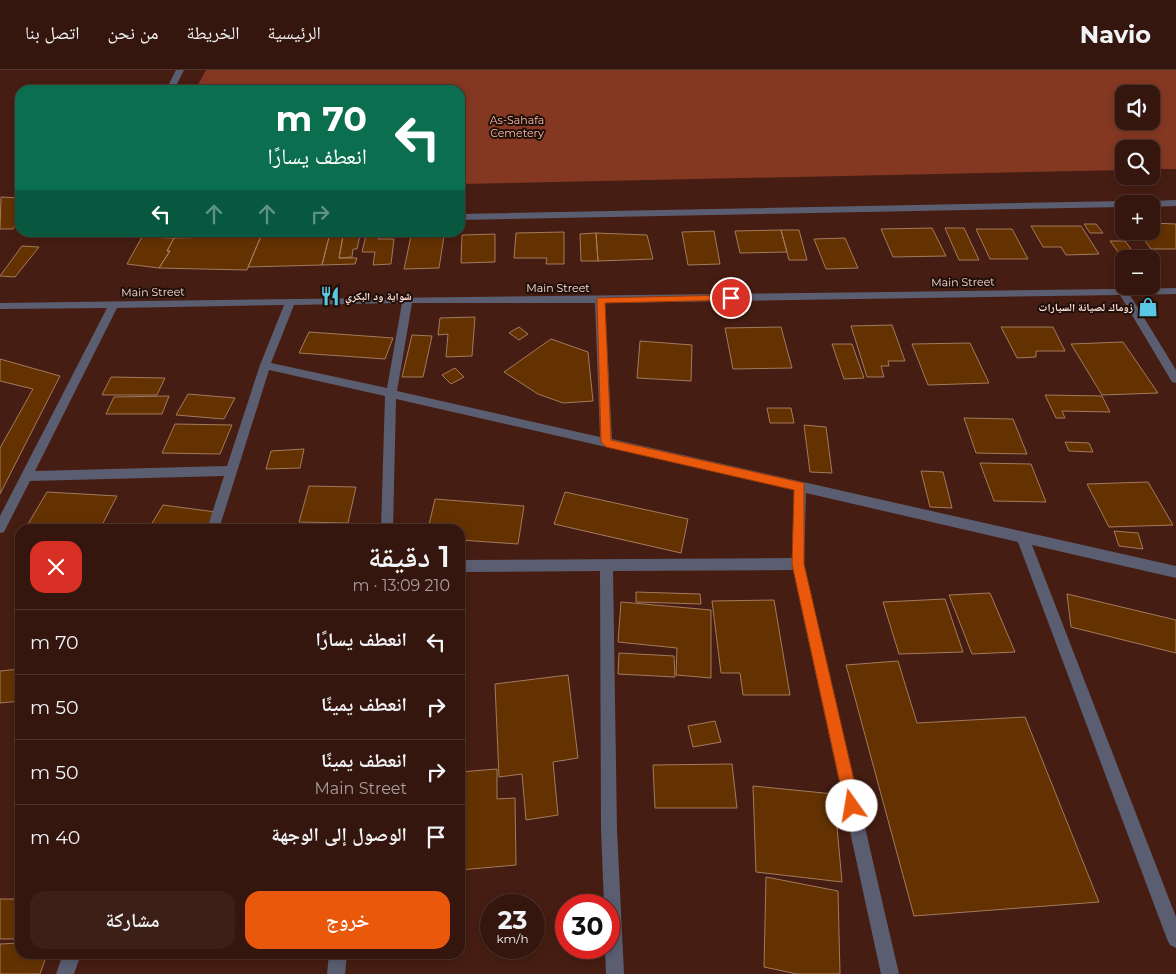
<!DOCTYPE html>
<html lang="ar">
<meta charset="utf-8">
<style>
:root{--surface:#34160e;--page:#3c1f17;--text:#f1f3f6;--muted:#a99f9e;--line:#4e352e;--accent:#ea580c}
body{margin:0;font-family:Montserrat,"Noto Naskh Arabic",sans-serif;background:var(--page);color:var(--text);direction:rtl;height:100vh;display:flex;flex-direction:column;font-size:19px;white-space:nowrap}
*{box-sizing:border-box;margin:0}
p{font-size:16px;color:var(--muted)}
.icon{flex:none;width:28px;height:28px;fill:none;stroke:currentColor;stroke-width:2;stroke-linecap:round;stroke-linejoin:round}
.map{position:relative;flex:1;overflow:hidden;direction:ltr}
.panel{position:absolute;left:15px;top:454px;width:450px;height:435px;display:flex;flex-direction:column;background:var(--surface);border-radius:15px;box-shadow:0 2px 8px #0003,0 0 0 1px var(--line);direction:rtl}
.panel>*{flex:none}
.banner{position:absolute;left:15px;top:15px;width:450px;height:152px;border-radius:15px;box-shadow:0 2px 8px #0003,0 0 0 1px var(--line);direction:rtl;background:#0b6e4f;color:#fff;overflow:hidden}
.fabs{position:absolute;left:1115px;top:15px;display:grid;gap:10px}
.fabs a{display:grid;place-items:center;width:45px;height:45px;border-radius:10px;background:var(--surface);box-shadow:0 2px 8px #0003,0 0 0 1px var(--line);font-size:25px}
.speed{position:absolute;left:480px;top:824px;display:flex;gap:10px;font-size:25px;font-weight:700;text-align:center}
.speed>*{display:grid;place-content:center;width:65px;height:65px;border-radius:50%;background:var(--surface);box-shadow:0 2px 8px #0003,0 0 0 1px var(--line);line-height:1}
.speed small{font-size:12px;font-weight:400}
.speed .limit{border:8px solid #d22;background:#fff;color:#111}
.pin{position:absolute;display:grid;place-items:center;width:42px;height:42px;color:#fff;margin:-21px;border:2px solid #fff;border-radius:50%;box-shadow:0 1px 5px #0007}
.me{position:absolute;width:55px;margin:-28px;rotate:347deg;stroke-linejoin:round;filter:drop-shadow(0 0 4px #0008)}
.turn{display:flex;align-items:center;gap:18px;height:105px;padding:0 15px;font-size:22px}
.turn .icon{width:65px;height:65px;stroke-width:2.5}
.turn b{display:block;font-size:35px;line-height:42px}
.lanes{display:flex;align-items:center;height:48px;padding:0 15px;background:#0003;justify-content:center;gap:25px;direction:ltr}
.lanes .off{opacity:.35}
.round{display:grid;place-items:center;flex:none;width:52px;height:52px;border-radius:15px;background:var(--page)}
.summary{display:flex;align-items:center;justify-content:space-between;height:85px;padding:0 15px}
h1{font-size:30px;font-weight:600;line-height:38px}
.action{display:flex;gap:10px;margin-top:auto;padding:10px 15px}
.action a{flex:1;height:58px;border-radius:15px;background:var(--accent);color:#fff;font-size:20px;font-weight:600;line-height:58px;text-align:center}
.action a+a{background:var(--page);color:var(--text)}
ul{padding:0;list-style:none}
li{display:flex;align-items:center;gap:15px;height:65px;padding:0 15px;border-top:1px solid var(--line)}
li div{flex:1}
li b{display:block;font-size:19px}
li em{font-style:normal}
header{display:flex;align-items:center;gap:30px;box-sizing:border-box;height:70px;padding:0 25px;background:var(--surface);border-bottom:1px solid var(--line)}
header strong{font-size:24px}
nav{display:flex;gap:28px;margin-inline-start:auto;font-size:18px}
.map>svg:first-child{display:block}
.green{fill:#843822;fill-rule:evenodd}
.building{fill:#643201;stroke:#a37a5d}
.lines{fill:none;stroke-linecap:round;stroke-linejoin:round}
.minor{fill:#5b5e71;fill-rule:evenodd}
.route{fill:#ea580c;stroke:#983908}
.labels{text-anchor:middle;stroke-width:4;stroke-linejoin:round;paint-order:stroke}
.far-park-label{font-size:11px;fill:#f6bbaa;stroke:#200e09}
.far-street-label{font-size:11px;fill:#fde1d9;stroke:#200e09}
.far-poi-label{font-size:11px;font-weight:bold;fill:#fde1d9;stroke:#200e09;text-anchor:start}
</style>
<header>
<strong>Navio</strong>
<nav><a>الرئيسية</a><a>الخريطة</a><a>من نحن</a><a>اتصل بنا</a></nav>
</header>
<div class="map">
<svg width="1176" height="904" viewBox="0 0 1176 904">
<rect width="100%" height="100%" fill="#461d12"/>
<path class="green" d="M206,0h970v99h-25v-20h-27v21l-664,14v-94h-265zM1124,24h27v27h-27z"/>
<path class="building" d="M1,127l19,1v22l-7,9h-13z
M1151,153l25,1v25h-25l-13,-18h13z
M1084,154h12l7,9h-13z
M1031,156h50l18,28 -33,1 -5,-8h-18z
M932,158l14,28 -53,1 -12,-28z
M945,158h19l15,32h-20z
M976,159h36l16,30h-38z
M781,160h18l8,30h-18z
M781,160l6,22 -47,1 -5,-22z
M714,161l6,33 -32,1 -6,-33z
M564,162v32h-18l1,-6h-33l2,-25z
M596,163l51,2 6,24 -55,2z
M596,163l2,28h-17l-1,-27z
M495,164v28l-34,1 1,-28z
M360,165l-3,14h-4l-1,8 -13,1 4,-22z
M366,165h14l-2,4h16l-3,25 -18,1 2,-13h-13z
M261,166l68,1 -7,28 -74,2z
M261,166l-14,34 -88,-2 11,-17h-3l7,-13z
M343,166l-4,22h18l-2,6 -33,1 7,-28z
M411,166h33l-5,32 -35,1z
M142,167l32,1 -7,13h3l-11,17 -32,-4z
M845,168l13,30 -32,1 -12,-30z
M1110,171h15l9,12h-15z
M22,176l17,1 -24,30 -15,-1z
M475,247l-3,39 -26,1 2,-23 -10,1 2,-17z
M892,255l13,36h-17l1,5h-8l3,11h-17l-16,-51z
M519,257l9,7 -9,6 -10,-7z
M781,257l11,41 -59,1 -8,-41z
M1001,257h52l12,24h-29v6l-19,1z
M309,262l84,6 -8,21 -86,-6z
M412,265l20,1 -9,41h-21z
M551,269l37,13 5,49 -30,2 -25,-9 -34,-22z
M640,271l52,4 -1,36 -54,-3z
M1123,272l35,51 -56,2 -31,-51z
M970,273l19,40 -61,2 -16,-41z
M832,274h20l12,34 -20,1z
M0,289l60,17 -60,118v-46l33,-59 -33,-8z
M455,298l9,9 -13,7 -9,-9z
M111,307l54,1 -8,17h-55z
M188,324l47,4 -11,21 -48,-4z
M1045,325l57,1 8,16 -48,-1 3,7h-9z
M169,326l-7,18h-56l8,-17z
M767,338h24l3,15h-24z
M964,348l49,1 14,35 -51,-1z
M175,354l57,1 -12,29 -58,-1z
M804,355l22,2 6,46 -22,-1z
M1065,372l24,1 4,9 -24,-1z
M304,379l-4,19 -34,1 5,-18z
M980,393l51,1 15,38 -52,-1z
M921,401l22,1 9,36 -22,-1z
M1148,412l25,43 -64,2 -22,-43z
M309,416l47,1 -8,36 -49,-1z
M47,422l70,4 -17,33h-75z
M565,422l123,27 -7,34 -127,-29z
M435,429l89,7 -6,38 -58,-4v-11h-32z
M163,435l53,7 -9,17 -58,-1z
M1114,461l24,2 5,16 -24,-3z
M636,522l64,2 1,10 -65,-2z
M990,523l25,59 -43,2 -23,-59z
M1067,524l109,26v33l-105,-26z
M945,529l18,53 -64,2 -16,-52z
M774,530l16,95h-47l-3,-22h-19l-9,-72z
M621,532l90,8v68l-35,-3 1,-27 -59,-6z
M619,583l55,3 1,21 -57,-3z
M898,591l19,62 108,-6 74,185 -185,14 -68,-251z
M20,599v32l-20,2v-32z
M568,605l10,83 -25,4 5,53 -32,5 -4,-46 -23,3 -4,-93z
M715,651l6,21 -28,5 -5,-21z
M732,694l5,44h-82l-2,-43z
M497,699v30l18,-1 1,67 -56,5v-98z
M753,716l81,8 8,88 -86,-10z
M766,807l72,14 2,83h-43l-33,-7z
M0,829h20v40h-20z
M20,873v11h27l-7,20h-40v-30z"/>
<g class="lines">
<path class="minor" d="M176,0h8l-10,20h-8z
M1176,130v6l-25,1v-3h-4l4,-3z
M1124,131l4,3h-4v3l-664,13v-6z
M1176,218v6l-46,1 46,75v13l-4,-1 -52,-87 -515,8 7,136 564,127v12l-144,-33 144,372v31l-6,-3 -3,-6 -149,-397 -212,-49 -2,71 95,410h-18l-88,-404 -180,1 4,258 7,145h-18l-1,-26h4v-43h-5l-3,-76 -1,-258 -140,1v-12l332,-2 2,-68 -398,-91 -3,130h-12l4,-133 -116,-26 -50,159h-12l17,-53 -194,5 -26,51 -4,1v-17l107,-208 -107,1v-6c392,-6 784,-9 1176,-15zM402,233l-15,85 -116,-25 23,-58zM412,233h183l5,134 -203,-46zM284,235l-24,60 -33,101 -192,5 82,-163z
M63,884h18l-7,20h-18z
M329,884h18l-2,20h-18z"/>
</g>
<path class="route" d="M731,225l5,3 -1,2 -130,3 6,137 193,43v81l56,242 -2,5 -6,2 -5,-2 -2,-5 -53,-242 2,-74 -188,-43 -5,-5 -4,-144z"/>
<defs>
<symbol id="restaurant-bare" viewBox="-9 -9 18 18"><path d="M-5-6h1v4h1v-4h1v4h1v-4h1v5L-1.5 .5V6h-2V.5L-5-1ZM5-6V6H3V1.5H1.5Q1.5-4 5-6Z" fill="#59c8e4" stroke="#200e09" stroke-width="2.5" paint-order="stroke"/></symbol>
<symbol id="shop-bare" viewBox="-9 -9 18 18"><path d="M-5-2.5h2.3a2.7 3.5 0 0 1 5.4 0H5L5.5 6h-11ZM-1.5-2.5h3a1.5 2.3 0 0 0-3 0Z" fill="#59c8e4" stroke="#200e09" stroke-width="2.5" paint-order="stroke"/></symbol>
</defs>
<g fill-rule="evenodd">
<use href="#restaurant-bare" x="316" y="212" width="28" height="28"/>
<use href="#shop-bare" x="1134" y="223" width="28" height="28"/>
</g>
<g class="labels">
<g class="far-park-label">
<text x="517" y="54">As-Sahafa<tspan x="517" dy="13">Cemetery</tspan></text>
</g>
<g class="far-street-label">
<text transform="translate(963 212) rotate(-1)" y="4">Main Street</text>
<text x="558" y="222">Main Street</text>
<text transform="translate(153 222) rotate(-1)" y="4">Main Street</text>
</g>
<g class="far-poi-label">
<text x="345" y="230">شواية ود البكري</text>
<text x="1133" y="241" text-anchor="end">زوماك لصيانة السيارات</text>
</g>
</g>
</svg>
<div class="fabs">
<a><svg class="icon" aria-label="sound" viewBox="0 0 24 24"><path d="M4 9h4l5-4v14l-5-4H4zM17 9q2 3 0 6"/></svg></a>
<a><svg class="icon" aria-label="search" viewBox="0 0 24 24"><circle cx="10" cy="10" r="6"/><path d="M15 15l6 6"/></svg></a>
<a>+</a>
<a>−</a>
</div>
<div class="speed"><div>23<small>km/h</small></div><div class="limit">30</div></div>
<div class="pin" style="left:731px;top:228px;background:#d93025"><svg class="icon" aria-label="arrive" viewBox="0 0 24 24"><path d="M6 21V4h12l-3 4 3 4H6"/></svg></div>
<svg class="me" style="left:852px;top:736px" viewBox="-20 -20 40 40"><circle r="19" fill="#fff"/><path d="M0-13L10 11 0 6-10 11z" fill="#ea580c"/></svg>
<div class="banner">
<div class="turn"><svg class="icon" aria-label="left" viewBox="0 0 24 24"><path d="M17 20v-9H6M10 6l-5 5 5 5"/></svg><div><b>70 m</b>انعطف يسارًا</div></div>
<div class="lanes"><svg class="icon" aria-label="left" viewBox="0 0 24 24"><path d="M17 20v-9H6M10 6l-5 5 5 5"/></svg><svg class="icon off" aria-label="ahead" viewBox="0 0 24 24"><path d="M12 20V5M6 11l6-6 6 6"/></svg><svg class="icon off" aria-label="ahead" viewBox="0 0 24 24"><path d="M12 20V5M6 11l6-6 6 6"/></svg><svg class="icon off" aria-label="right" viewBox="0 0 24 24"><path d="M7 20v-9h11M14 6l5 5-5 5"/></svg></div>
</div>
<section class="panel">
<div class="summary"><div><h1>1 دقيقة</h1><p>210 m · 13:09</p></div><a class="round" style="background:#d93025;color:#fff"><svg class="icon" aria-label="close" viewBox="0 0 24 24"><path d="M6 6l12 12M18 6L6 18"/></svg></a></div>
<ul>
<li><svg class="icon" aria-label="left" viewBox="0 0 24 24"><path d="M17 20v-9H6M10 6l-5 5 5 5"/></svg><div><b>انعطف يسارًا</b></div><em>70 m</em></li>
<li><svg class="icon" aria-label="right" viewBox="0 0 24 24"><path d="M7 20v-9h11M14 6l5 5-5 5"/></svg><div><b>انعطف يمينًا</b></div><em>50 m</em></li>
<li><svg class="icon" aria-label="right" viewBox="0 0 24 24"><path d="M7 20v-9h11M14 6l5 5-5 5"/></svg><div><b>انعطف يمينًا</b><p>Main Street</p></div><em>50 m</em></li>
<li><svg class="icon" aria-label="arrive" viewBox="0 0 24 24"><path d="M6 21V4h12l-3 4 3 4H6"/></svg><div><b>الوصول إلى الوجهة</b></div><em>40 m</em></li>
</ul>
<div class="action"><a>خروج</a><a>مشاركة</a></div>
</section>
</div>
